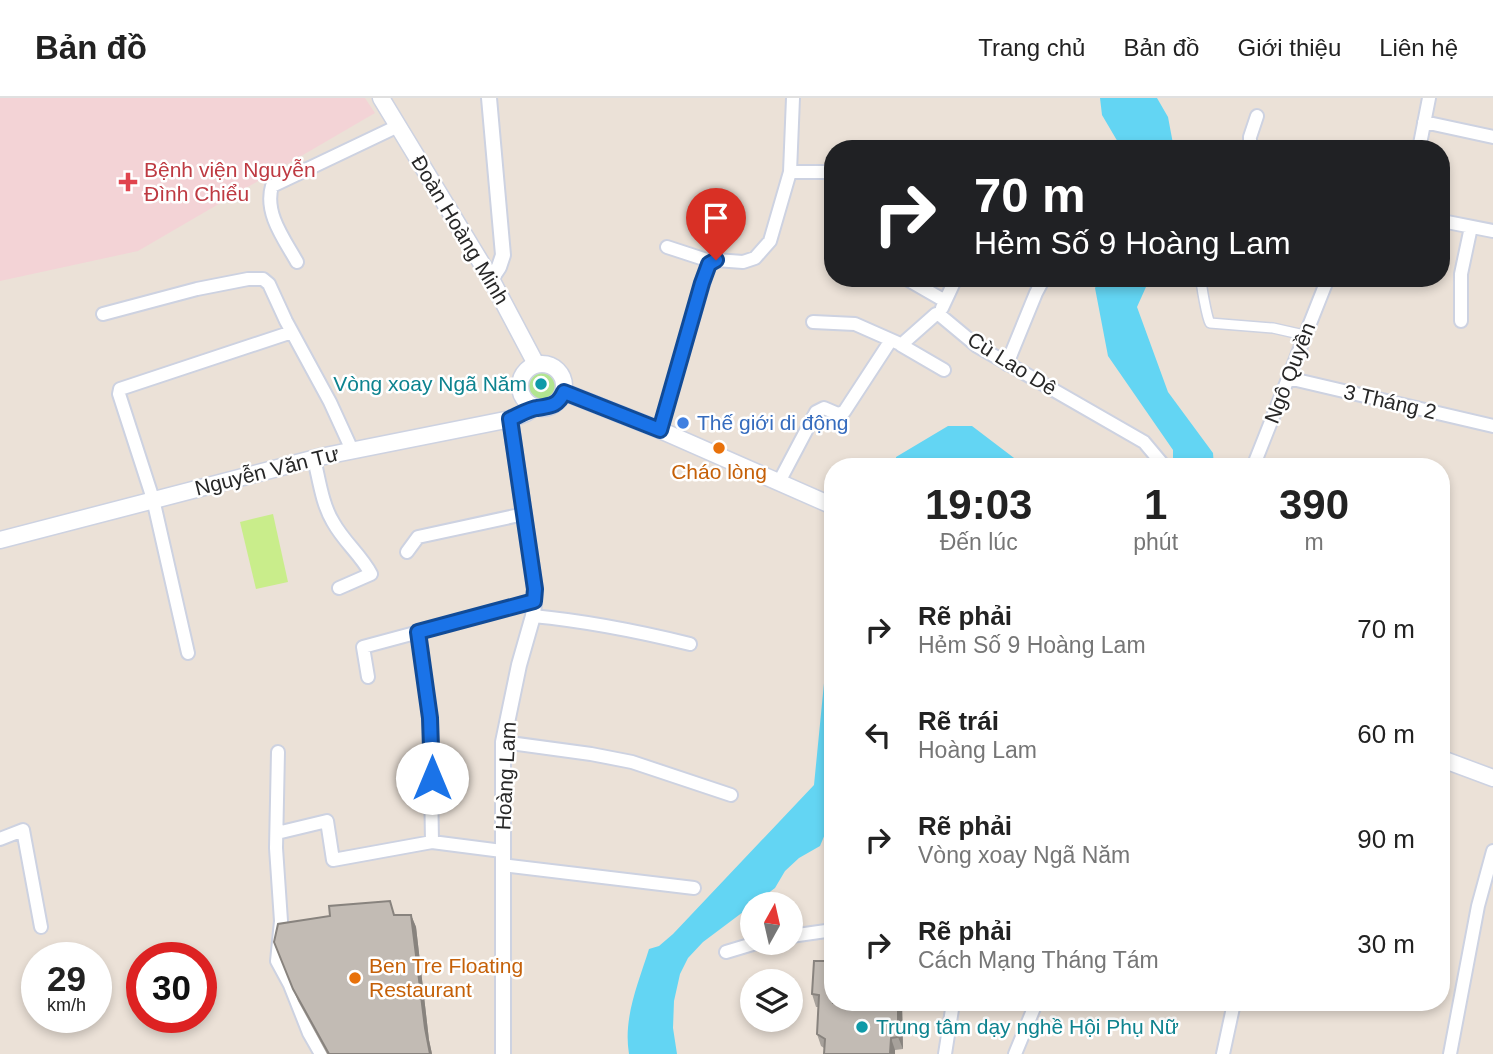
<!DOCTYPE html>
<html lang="vi">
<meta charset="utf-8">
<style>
:root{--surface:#fff;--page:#f2f2f2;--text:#222;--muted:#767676;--line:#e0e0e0}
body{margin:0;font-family:Arial,sans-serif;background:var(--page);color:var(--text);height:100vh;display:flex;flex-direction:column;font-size:26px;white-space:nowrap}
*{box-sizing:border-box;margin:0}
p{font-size:23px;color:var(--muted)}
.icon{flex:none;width:38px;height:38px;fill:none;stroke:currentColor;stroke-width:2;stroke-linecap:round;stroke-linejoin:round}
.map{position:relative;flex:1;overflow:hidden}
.details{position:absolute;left:824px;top:360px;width:626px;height:553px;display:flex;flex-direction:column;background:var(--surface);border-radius:28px;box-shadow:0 4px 10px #0003}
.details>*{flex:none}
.hud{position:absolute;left:824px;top:42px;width:626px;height:147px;border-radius:28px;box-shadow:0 4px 10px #0003;background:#202124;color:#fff;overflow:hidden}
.needle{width:46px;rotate:8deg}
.controls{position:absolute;left:740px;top:794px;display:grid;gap:14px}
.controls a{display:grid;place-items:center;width:63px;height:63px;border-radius:50%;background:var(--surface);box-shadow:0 4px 10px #0003;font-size:35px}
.speed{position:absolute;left:21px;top:844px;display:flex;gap:14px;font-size:35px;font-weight:700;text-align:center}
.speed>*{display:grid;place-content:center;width:91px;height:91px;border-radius:50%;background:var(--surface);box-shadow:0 4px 10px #0003;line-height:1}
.speed small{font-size:18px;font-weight:400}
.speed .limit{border:10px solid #d22;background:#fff;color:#111}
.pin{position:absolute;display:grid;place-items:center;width:60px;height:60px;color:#fff;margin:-72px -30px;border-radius:50% 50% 50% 0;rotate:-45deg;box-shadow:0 0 7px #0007}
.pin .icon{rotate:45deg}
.me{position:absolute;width:77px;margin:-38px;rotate:0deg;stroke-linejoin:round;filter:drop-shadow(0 0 5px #0008)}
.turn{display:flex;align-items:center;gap:24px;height:147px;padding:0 35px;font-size:32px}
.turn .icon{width:91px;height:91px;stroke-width:2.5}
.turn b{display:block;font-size:49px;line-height:60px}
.eta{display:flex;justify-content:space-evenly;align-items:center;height:119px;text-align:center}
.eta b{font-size:42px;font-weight:700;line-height:49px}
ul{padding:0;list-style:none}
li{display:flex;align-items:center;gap:21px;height:105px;padding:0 35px}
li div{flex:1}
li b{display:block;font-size:26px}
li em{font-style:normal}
header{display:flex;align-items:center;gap:42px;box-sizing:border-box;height:98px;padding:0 35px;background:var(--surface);border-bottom:2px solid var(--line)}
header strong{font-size:33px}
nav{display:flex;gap:38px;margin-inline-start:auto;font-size:24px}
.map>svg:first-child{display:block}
.medical{fill:#f3d3d6}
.green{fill:#b2e590}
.pitch{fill:#c9ed8b}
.water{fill:#63d5f3}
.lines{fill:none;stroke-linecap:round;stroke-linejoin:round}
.pedestrian-casing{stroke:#cdd2e1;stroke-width:12}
.minor-casing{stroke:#cdd2e1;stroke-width:16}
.tertiary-casing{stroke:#cdd2e1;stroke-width:18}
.secondary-casing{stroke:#cdd2e1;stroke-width:19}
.pedestrian{stroke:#fff;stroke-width:9}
.minor{stroke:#fff;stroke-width:12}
.tertiary{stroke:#fff;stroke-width:14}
.secondary{stroke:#fff;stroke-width:16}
.wall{fill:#a7a19b}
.shaded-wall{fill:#88837e}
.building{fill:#c2bbb4;stroke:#88837e;stroke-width:2}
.route-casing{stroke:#114b97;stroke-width:18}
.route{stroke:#1a73e8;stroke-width:12}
.health-dot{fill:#e0444e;stroke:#fff;stroke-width:2.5}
.culture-dot{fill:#0f9aa8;stroke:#fff;stroke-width:2.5}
.shop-dot{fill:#3f7fe0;stroke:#fff;stroke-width:2.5}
.food-dot{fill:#e8710a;stroke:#fff;stroke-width:2.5}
.labels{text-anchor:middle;stroke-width:5;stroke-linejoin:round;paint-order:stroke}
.health-label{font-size:21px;fill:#be3a42;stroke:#fff;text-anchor:start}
.street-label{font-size:21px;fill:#272727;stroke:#fff}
.culture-label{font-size:21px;fill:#0d838f;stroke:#fff;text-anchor:end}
.shop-label{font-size:21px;fill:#366cbe;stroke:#fff;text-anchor:start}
.food-label{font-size:21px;fill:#c56008;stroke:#fff}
</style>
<header>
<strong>Bản đồ</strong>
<nav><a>Trang chủ</a><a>Bản đồ</a><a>Giới thiệu</a><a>Liên hệ</a></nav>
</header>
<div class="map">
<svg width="1493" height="956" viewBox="0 0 1493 956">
<rect width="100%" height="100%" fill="#ebe1d7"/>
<path class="medical" d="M0,0h365l10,15 -237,138 -138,30z"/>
<path class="green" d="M526 289a16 16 0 1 1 32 0a16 16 0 1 1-32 0Z"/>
<path class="pitch" d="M273,416l15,68 -32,7 -16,-67z"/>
<path class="water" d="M1100,0h57l11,19 6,32h-52l-20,-34z
M1101,180h49l-13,29 31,85 45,61 1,14h-41v-17l-65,-94 -13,-68z
M948,328h24l54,41h-130v-10z
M833,511v206l-13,31 -21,12 -14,13 -10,17 -72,54 -15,16 -8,16 -6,27 -1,27 4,26h-48c-6,-36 9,-70 20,-105l10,-3 14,-12 141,-149 17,-173z"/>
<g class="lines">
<defs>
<path id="pedestrian" d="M1201,180c0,7 6,40 9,45l63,5 31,7"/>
<path id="minor" d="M1424,24l69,15
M1250,51v-12l7,-21
M1419,51l10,-51
M790,74h43
M1442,123l51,10
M667,149l46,15
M297,164c-13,-23 -33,-49 -25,-76l126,-60
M905,180l40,23
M942,210l14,-30
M103,216l94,-25 51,-10h15l6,5 17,37 44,81 22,48
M1461,223v-47l10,-47
M813,224l42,2 43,19
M1007,266l29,-71 8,-15
M944,272l-43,-25 35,-31 5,2 36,30 167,96 21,25
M1288,280l205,48
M660,332l49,-166 7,-4 27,2 12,-4 15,-17 20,-69 3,-74
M314,361c5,20 8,45 19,63 11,20 28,33 38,52l-32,14
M1253,369l75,-189
M779,384l37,-70 8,-4 14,6 6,-2 47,-72
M407,454l11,-15 106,-23
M533,518c53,5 104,15 157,28
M418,534l12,86 2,124
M188,555l-35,-154 -34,-105 1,-5 172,-57
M368,579l-5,-30 171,-46
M503,644l88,12 41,8 99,33
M278,654l-2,96 5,73 -4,40 13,24 19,48 12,21
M277,735l50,-12 6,39 99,-18 70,9
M0,741l23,-9 18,97
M502,767l192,23
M791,838l42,-6
M726,854l30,-9
M945,956l8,-51
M1015,956l21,-51
M1223,956l11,-51
M1450,956l28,-148 15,-55"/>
<path id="tertiary" d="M489,0l14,157 -4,12 -8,12
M503,956v-312l16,-77 14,-49 2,-27 -25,-170"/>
<path id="secondary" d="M381,0l110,181 45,85
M520 288a22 22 0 1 1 44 0a22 22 0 1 1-44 0Z
M564,294l96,38 173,76
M0,442l320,-83 190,-38 16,-6 9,-6
M1442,661l51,19"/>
</defs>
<use href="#pedestrian" class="pedestrian-casing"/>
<use href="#minor" class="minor-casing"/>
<use href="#tertiary" class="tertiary-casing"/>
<use href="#secondary" class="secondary-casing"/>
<use href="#pedestrian" class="pedestrian"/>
<use href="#minor" class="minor"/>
<use href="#tertiary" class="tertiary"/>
<use href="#secondary" class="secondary"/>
</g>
<path class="wall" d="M411,817l5,12 13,113 3,14h-105l-29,-53 -24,-59 56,-26z
M812,896l90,9 1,46 -8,1 -71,-2 -3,-2 -4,-12 1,-27h-2z"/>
<path class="shaded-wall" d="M411,817l5,12 13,113 3,14h-2l-5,-26z
M898,905h4l1,46 -5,-12z
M891,940l4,12v4h-5z"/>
<path class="building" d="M390,803l4,14h17l14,113 5,26h-101l-36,-65 -19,-47 4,-18 52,-8 -1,-10z
M814,863h19v42h65v34l-7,1 -1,16h-66l1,-15 -8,-5 2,-39 -7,-1z"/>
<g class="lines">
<defs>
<path id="route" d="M432,680l-2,-60 -12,-86 116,-31 1,-12 -25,-170c7,-3 21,-11 27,-11 13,-2 21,-2 27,-16l96,38 42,-147 7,-19 7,-4"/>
</defs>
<use href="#route" class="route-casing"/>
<use href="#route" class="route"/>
</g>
<path class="health-dot" d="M124.5 73.5h7v7h7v7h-7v7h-7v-7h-7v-7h7z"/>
<g class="culture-dot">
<circle cx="541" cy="286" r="7"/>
<circle cx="862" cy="929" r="7"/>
</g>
<circle class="shop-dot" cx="683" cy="325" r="7"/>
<g class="food-dot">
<circle cx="719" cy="350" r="7"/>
<circle cx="355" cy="880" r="7"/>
</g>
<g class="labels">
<g class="health-label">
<text x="144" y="79">Bệnh viện Nguyễn<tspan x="144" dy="24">Đình Chiểu</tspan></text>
</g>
<g class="street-label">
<text transform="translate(460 132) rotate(59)" y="7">Đoàn Hoàng Minh</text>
<text transform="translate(1012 266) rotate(32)" y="7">Cù Lao Dê</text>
<text transform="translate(1290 275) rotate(-69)" y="7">Ngô Quyền</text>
<text transform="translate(1390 304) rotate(13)" y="7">3 Tháng 2</text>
<text transform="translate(267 373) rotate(-14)" y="7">Nguyễn Văn Tư</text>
<text transform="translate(506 678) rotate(-87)" y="7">Hoàng Lam</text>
</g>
<g class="culture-label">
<text x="527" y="293">Vòng xoay Ngã Năm</text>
<text x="876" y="936" text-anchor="start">Trung tâm dạy nghề Hội Phụ Nữ</text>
</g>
<g class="shop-label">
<text x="697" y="332">Thế giới di động</text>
</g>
<g class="food-label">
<text x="719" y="381">Cháo lòng</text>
<text x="369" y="875" text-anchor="start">Ben Tre Floating<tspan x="369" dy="24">Restaurant</tspan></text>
</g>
</g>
</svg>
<div class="controls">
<a><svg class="needle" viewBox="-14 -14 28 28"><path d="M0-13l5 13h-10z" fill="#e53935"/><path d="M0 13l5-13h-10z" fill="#767676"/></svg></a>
<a><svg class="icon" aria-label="layers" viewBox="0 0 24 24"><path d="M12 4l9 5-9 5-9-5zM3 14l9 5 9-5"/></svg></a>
</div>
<div class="speed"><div>29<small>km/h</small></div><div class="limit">30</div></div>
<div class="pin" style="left:716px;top:162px;background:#d93025"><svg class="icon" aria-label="arrive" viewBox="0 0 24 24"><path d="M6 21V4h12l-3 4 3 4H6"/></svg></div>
<svg class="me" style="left:432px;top:680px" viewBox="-20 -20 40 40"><circle r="19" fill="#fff"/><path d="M0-13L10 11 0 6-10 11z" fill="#1a73e8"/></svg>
<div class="hud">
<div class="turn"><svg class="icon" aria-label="right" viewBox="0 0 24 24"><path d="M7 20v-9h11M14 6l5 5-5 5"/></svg><div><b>70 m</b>Hẻm Số 9 Hoàng Lam</div></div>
</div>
<section class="details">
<div class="eta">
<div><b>19:03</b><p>Đến lúc</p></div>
<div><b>1</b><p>phút</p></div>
<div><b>390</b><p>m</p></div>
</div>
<ul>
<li><svg class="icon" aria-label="right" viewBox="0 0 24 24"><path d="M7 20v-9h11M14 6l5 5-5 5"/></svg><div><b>Rẽ phải</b><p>Hẻm Số 9 Hoàng Lam</p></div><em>70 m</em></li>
<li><svg class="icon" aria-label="left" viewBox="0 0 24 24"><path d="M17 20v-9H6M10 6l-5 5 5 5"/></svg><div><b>Rẽ trái</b><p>Hoàng Lam</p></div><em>60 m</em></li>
<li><svg class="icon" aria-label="right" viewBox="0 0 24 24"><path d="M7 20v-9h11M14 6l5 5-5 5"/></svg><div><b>Rẽ phải</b><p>Vòng xoay Ngã Năm</p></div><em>90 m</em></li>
<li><svg class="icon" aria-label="right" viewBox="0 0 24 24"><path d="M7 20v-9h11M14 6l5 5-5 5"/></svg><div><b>Rẽ phải</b><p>Cách Mạng Tháng Tám</p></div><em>30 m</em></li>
</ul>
</section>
</div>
